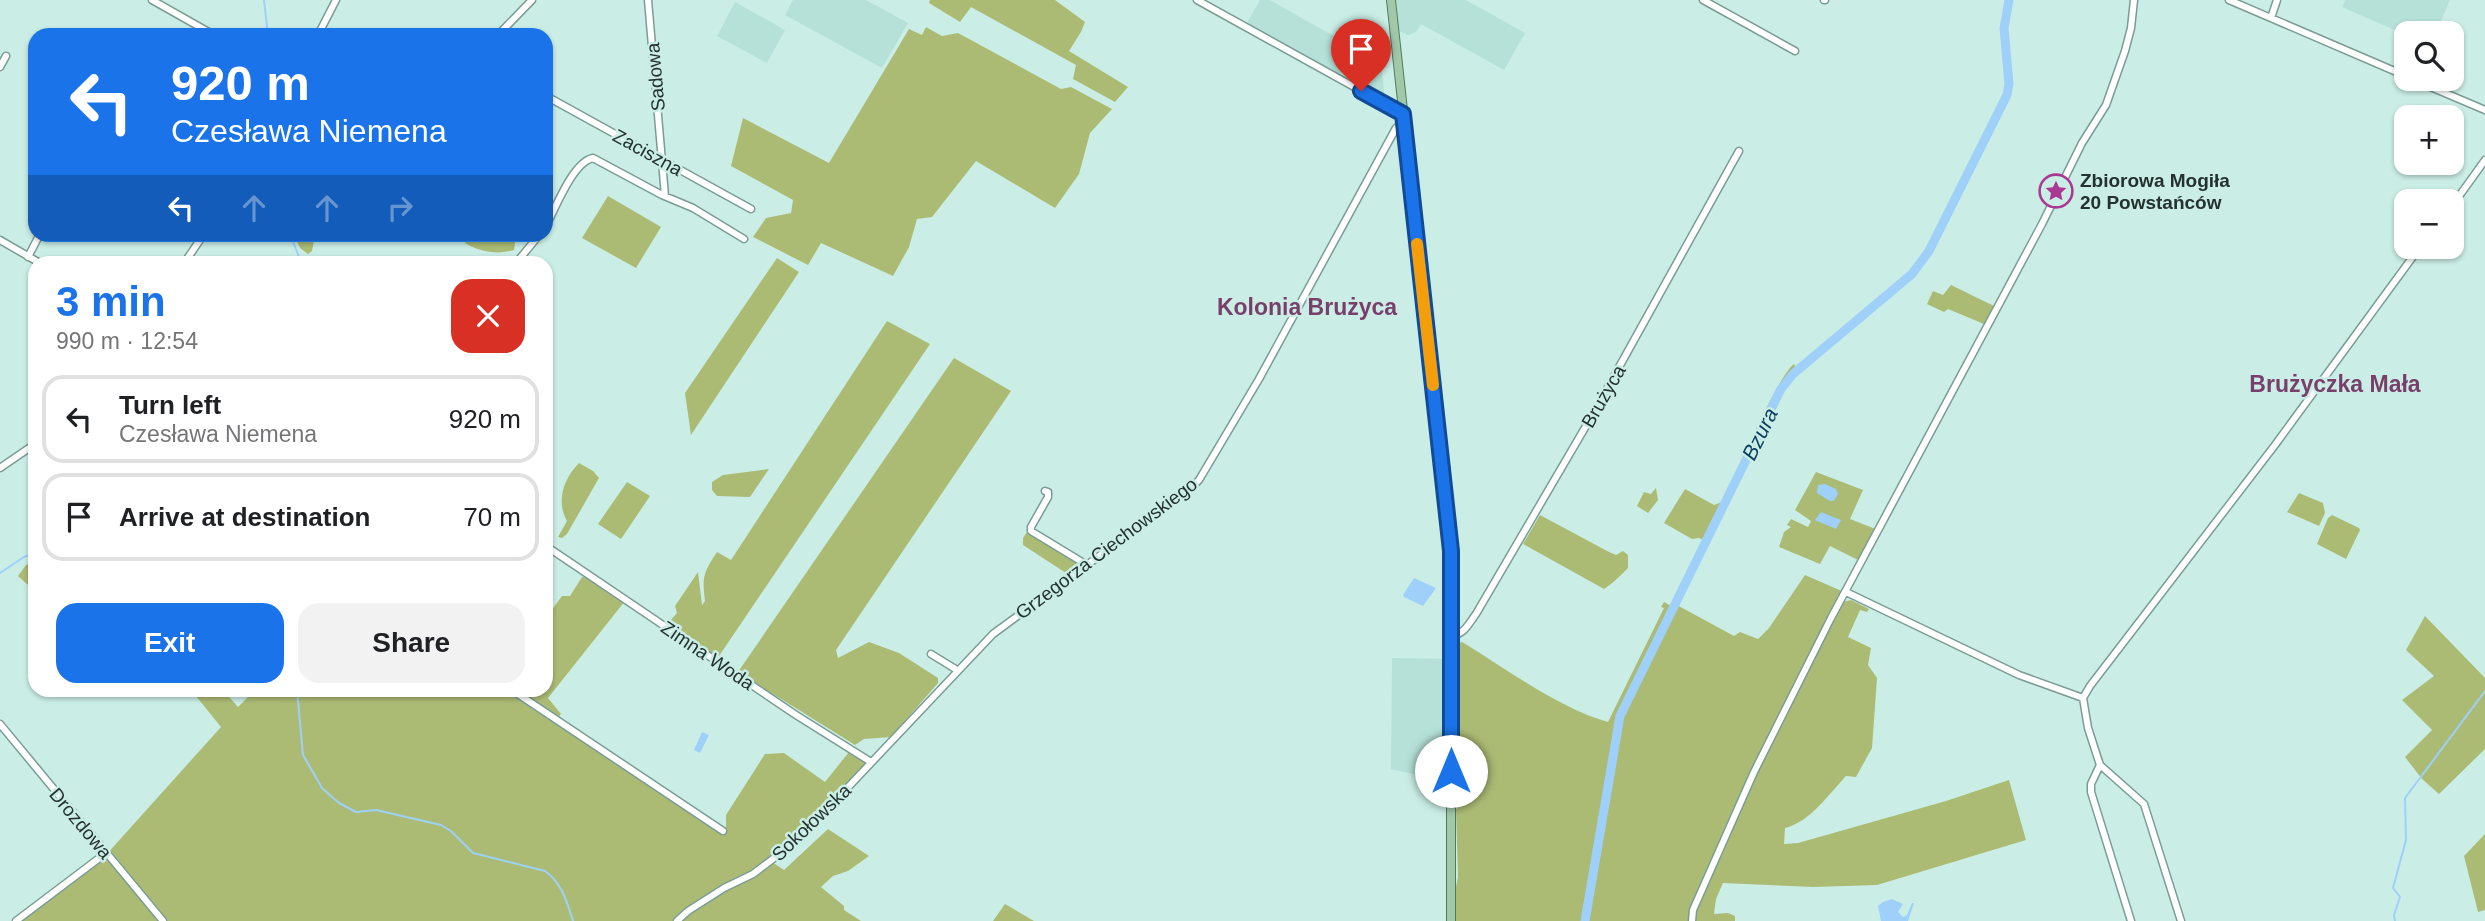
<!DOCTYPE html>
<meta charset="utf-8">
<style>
:root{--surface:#fff;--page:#f2f2f2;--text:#202124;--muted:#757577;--line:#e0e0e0;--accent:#1a73e8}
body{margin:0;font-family:Helvetica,sans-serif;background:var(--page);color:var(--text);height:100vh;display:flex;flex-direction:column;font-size:26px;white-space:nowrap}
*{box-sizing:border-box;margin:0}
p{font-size:23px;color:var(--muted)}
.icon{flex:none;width:38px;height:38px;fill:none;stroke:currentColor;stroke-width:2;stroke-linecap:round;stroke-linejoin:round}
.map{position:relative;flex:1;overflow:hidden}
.details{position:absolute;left:28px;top:256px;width:525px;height:441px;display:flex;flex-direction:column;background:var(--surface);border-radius:21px;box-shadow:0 2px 5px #0004}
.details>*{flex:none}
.top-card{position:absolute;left:28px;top:28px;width:525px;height:214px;border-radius:21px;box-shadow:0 2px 5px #0004;background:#1a73e8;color:#fff;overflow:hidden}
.buttons{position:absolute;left:2394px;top:21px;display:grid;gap:14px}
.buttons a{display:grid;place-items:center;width:70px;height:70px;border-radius:14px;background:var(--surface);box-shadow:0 2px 5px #0004;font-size:35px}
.pin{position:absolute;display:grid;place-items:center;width:60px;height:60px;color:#fff;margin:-72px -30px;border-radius:50% 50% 50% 0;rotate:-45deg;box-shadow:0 0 7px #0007}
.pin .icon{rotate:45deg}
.me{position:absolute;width:77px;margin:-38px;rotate:0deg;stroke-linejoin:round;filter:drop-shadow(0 0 5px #0008)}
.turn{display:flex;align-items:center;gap:24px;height:147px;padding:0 28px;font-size:32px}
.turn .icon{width:91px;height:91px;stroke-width:2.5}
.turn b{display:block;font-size:49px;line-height:60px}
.lanes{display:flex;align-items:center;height:66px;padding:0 28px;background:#0003;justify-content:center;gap:35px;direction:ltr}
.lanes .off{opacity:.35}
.round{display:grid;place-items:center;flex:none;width:74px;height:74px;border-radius:21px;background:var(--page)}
.overview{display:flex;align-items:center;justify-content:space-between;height:119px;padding:0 28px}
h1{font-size:42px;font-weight:700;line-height:52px;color:var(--accent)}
.button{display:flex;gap:14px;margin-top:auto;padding:14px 28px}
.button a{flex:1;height:80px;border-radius:21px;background:var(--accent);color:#fff;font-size:28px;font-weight:700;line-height:80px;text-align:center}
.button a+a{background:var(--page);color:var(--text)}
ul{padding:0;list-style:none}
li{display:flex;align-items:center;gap:21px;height:88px;margin:0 14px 10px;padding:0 14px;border:4px solid var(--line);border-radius:21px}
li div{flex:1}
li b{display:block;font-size:26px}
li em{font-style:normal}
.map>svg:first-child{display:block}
.built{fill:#b5e1d8}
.green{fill:#acbb74}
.water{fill:#9ed0f9}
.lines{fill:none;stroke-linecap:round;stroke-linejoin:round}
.stream{stroke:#9ed0f9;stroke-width:2}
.river{stroke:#9ed0f9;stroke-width:9}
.minor-casing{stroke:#7b9c95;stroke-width:9}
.major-casing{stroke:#4e7c5b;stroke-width:10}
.minor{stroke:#fff;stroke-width:6}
.major{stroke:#a2c8aa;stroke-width:8}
.route-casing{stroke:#114b97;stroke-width:18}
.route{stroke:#1a73e8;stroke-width:12}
.slow{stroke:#f59e0b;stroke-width:12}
.labels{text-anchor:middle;stroke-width:5;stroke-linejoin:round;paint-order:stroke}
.street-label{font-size:19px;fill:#24312f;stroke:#caeee6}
.poi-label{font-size:19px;font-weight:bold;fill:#24312f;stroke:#caeee6;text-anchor:start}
.water-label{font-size:21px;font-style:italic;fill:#0b3d5e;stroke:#caeee6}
.quarter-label{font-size:23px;font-weight:bold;fill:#793f6b;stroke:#caeee6}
</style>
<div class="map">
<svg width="2485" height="921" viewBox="0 0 2485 921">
<rect width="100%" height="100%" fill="#caeee6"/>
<path class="built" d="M793,0h73l42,23 -26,45 -97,-53z
M1260,0h10l111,63 4,37 -38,-21 -5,-6h-6l-89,-50z
M1396,0h70l59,33 -21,37 -83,-46 -5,8 -8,3 -9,-4z
M2345,0h105l-14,33 -30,2 -64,-28z
M735,2l50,28 -18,33 -50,-27z
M1392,658l55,1 -3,122 -53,-12z"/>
<path class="green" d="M930,0h125l30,22 -4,10 -12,19 59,36 -13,15 -42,-23 3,-14 -105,-58 -11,15 -31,-19z
M926,27l16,9 16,-3 103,56 10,-2 41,22 -22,24 -11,41 -24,34 -79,-47 -44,56 -15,2 -8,28 -16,29 -72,-33 -13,22 -55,-28 13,-19 25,-5 2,-13 -62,-34 12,-48 86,45 80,-134 13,6z
M608,196l53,31 -25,41 -54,-30z
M294,235h21l-3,16 -4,3 -8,-6z
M468,235h48l-2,15c-16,5 -34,2 -49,-7z
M777,258l22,14 -108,163 -6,-42z
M1951,285l43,21 -10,18 -36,-15 -4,3 -17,-8 6,-13 10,4z
M887,321l43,23 -213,315 -47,-33 -1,-4 8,-9 -2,-7 23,-34 4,33 3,-4c-3,-24 -2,-28 12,-49l14,8z
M954,358l57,33 -175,259 2,8 31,-16 30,11 39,25v5l-47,54 -27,2 -9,6 -117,-73z
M1794,364l4,6 -17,19 -75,152 -7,-3 -7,1 -28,-16 21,-34 29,16 8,-3c12,-24 56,-127 72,-138z
M579,463l14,8 6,7 -32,56 -5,4 -4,-1 9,-16c-11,-19 -4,-42 12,-58z
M769,469l-19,28 -33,-1 -5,-6v-8l11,-7z
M1816,472l47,18 -13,29 28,11 -18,31 -30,-15 -10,18 -41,-17 5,-15 7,-5 -4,-2 4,-6 17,8 3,-6 -16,-11z
M627,482l23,14 -29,43 -23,-15z
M1656,488l2,12 -10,13 -11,-7 7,-14 7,2z
M2299,493l24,10 2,10 -6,13 -32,-14z
M1540,515l69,37 7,3 7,-4 5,4v13c-7,7 -15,15 -24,21l-81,-45z
M2332,515l27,13 1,2 -14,29 -29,-15 11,-26z
M1027,532l55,33 -13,10 -46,-30v-7z
M35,561v26l-7,-2 -10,-9 8,-11z
M1805,575l39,17 -4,8 3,2 8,-2 18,9 -2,3 -7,-2 -12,27 23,11 -3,17 9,13 -5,70 -16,29 -10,-1c-17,18 -36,46 -61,52l-1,16 14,-1 148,-42 63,-21 17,60 -149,45 -64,2 -90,-4 -7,16 -2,15 14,-1 7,3v5h-280l1,-34 2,-10 -2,-67 4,-10 -4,-3v-18l1,-135 5,-2c43,26 98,67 146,80l56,-114 -3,-1 3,-5 9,5 2,-3 59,32 6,-4 18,7 11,-11z
M582,577h6l37,24 -77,97 13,16 -3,4 -42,-28h30v-72l16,-22h8z
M2425,616l60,62v71l-46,45 -17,-15 -17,-22 27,-27 -30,-30 32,-24 -28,-26z
M191,690h32l15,17 17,-17h249l222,143v-18l39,-61 19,-1 41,29 24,-30 18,10 -84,87 -14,11 15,10 44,-41 41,27 -21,15 -15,5 -12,11 23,19v4l17,11h-840l84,-65 116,-129z
M2485,834v76l-7,2 -14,-56z
M1005,904l29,17h-41z"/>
<path class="water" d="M1825,484l11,5 2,5 -4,7h-4l-13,-8 1,-8z
M1821,512l20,8 -5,9 -21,-9z
M1414,578l22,10 -13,18 -19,-9 -1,-2z
M702,732l7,3 -9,18 -6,-3z
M1892,899l11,5 -5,8 5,5 4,-2 5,-12h2l-6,18h-27l-3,-15 5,-4z"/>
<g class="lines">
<path class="stream" d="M264,0l4,35
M290,234l11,28
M0,573l24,-16 11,-4
M297,690l6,65 19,33 17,15 17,9 20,-2 65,15 10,6 22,22 72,18c17,12 22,31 28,50
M2395,921l-1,-6 6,-18 -7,-9 13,-48 -1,-42 80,-107"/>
<path class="river" d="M1585,921l35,-205 161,-327 12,-15 119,-100 17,-23 78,-156 2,-11 -5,-56 5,-28"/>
<defs>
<path id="minor" d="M152,0l62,35
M648,0l17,196
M1197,0l206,114
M1703,0l92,51
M1824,0h1
M2229,0l177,76
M2271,18l6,-18
M318,35l18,-35
M498,35l34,-35
M0,67l6,-11
M2412,79l73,31
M546,96l205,113
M2452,206l33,-46
M546,226c10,-19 27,-64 47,-68l69,37 31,13 51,31
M0,240l38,22
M28,257l12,-23
M185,262l19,-28
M517,262l23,-28
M0,468l35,-24
M1045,491l3,1v5l-17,30v4l56,34
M546,546l250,169 75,47
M1846,592l173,83 64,23
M1452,635c12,0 17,-12 24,-21l117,-200 146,-263
M931,654l26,16
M512,690l211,141
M0,724l163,197
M2100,765l-9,19v8l40,129
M16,921l90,-68
M677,921l11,-10 36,-23 29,-14 46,-35 194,-205 196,-144 10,-10 60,-101 137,-251 8,-6
M1692,921l1,-11 61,-138 77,-154 211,-394 40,-81 24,-38 19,-54 6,-23 3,-28
M2181,921l-37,-117 -44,-39 -12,-37 -5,-30 7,-12 185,-241 145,-198"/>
<path id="major" d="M1391,0l60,551v370"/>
</defs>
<use href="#minor" class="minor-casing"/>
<use href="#major" class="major-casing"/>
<use href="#minor" class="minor"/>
<use href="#major" class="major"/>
</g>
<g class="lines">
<defs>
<path id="route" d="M1361,91l42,23 48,437v220"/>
</defs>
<use href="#route" class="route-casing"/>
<use href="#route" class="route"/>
<path class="slow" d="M1417,244l16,141"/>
</g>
<defs>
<symbol id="sight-ring" viewBox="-11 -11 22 22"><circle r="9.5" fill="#caeee6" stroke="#ab3994" stroke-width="1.5"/><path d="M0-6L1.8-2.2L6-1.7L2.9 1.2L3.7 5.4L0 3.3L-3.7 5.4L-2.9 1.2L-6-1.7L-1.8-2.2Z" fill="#ab3994"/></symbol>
</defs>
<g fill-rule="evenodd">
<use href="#sight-ring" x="2037" y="172" width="38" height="38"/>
</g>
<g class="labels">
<g class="street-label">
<text transform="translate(655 77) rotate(-95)" y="7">Sadowa</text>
<text transform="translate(648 152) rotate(29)" y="7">Zaciszna</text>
<text transform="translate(1603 396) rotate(-60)" y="7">Brużyca</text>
<text transform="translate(1106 548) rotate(-37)" y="7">Grzegorza Ciechowskiego</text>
<text transform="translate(708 655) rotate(34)" y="7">Zimna Woda</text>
<text transform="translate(811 822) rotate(-44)" y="7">Sokołowska</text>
<text transform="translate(81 823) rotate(50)" y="7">Drozdowa</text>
</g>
<g class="poi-label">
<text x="2080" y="187">Zbiorowa Mogiła<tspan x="2080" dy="22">20 Powstańców</tspan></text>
</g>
<g class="water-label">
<text transform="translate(1760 434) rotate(-64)" y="7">Bzura</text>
</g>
<g class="quarter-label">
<text x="1307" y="315">Kolonia Brużyca</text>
<text x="2335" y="392">Brużyczka Mała</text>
</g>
</g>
</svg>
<div class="buttons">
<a><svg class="icon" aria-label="search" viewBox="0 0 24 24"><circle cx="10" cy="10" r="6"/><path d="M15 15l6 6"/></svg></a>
<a>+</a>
<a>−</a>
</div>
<div class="pin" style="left:1361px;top:91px;background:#d93025"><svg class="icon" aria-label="arrive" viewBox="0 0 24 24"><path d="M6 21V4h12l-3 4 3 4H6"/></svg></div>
<svg class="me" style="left:1451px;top:771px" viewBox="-20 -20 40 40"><circle r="19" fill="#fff"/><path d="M0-13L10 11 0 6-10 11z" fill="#1a73e8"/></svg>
<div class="top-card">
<div class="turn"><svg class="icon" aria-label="left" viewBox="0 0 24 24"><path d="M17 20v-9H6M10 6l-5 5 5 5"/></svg><div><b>920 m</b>Czesława Niemena</div></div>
<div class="lanes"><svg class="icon" aria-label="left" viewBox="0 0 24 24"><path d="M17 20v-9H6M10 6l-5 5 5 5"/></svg><svg class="icon off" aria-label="ahead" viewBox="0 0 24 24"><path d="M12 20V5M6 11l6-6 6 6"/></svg><svg class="icon off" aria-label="ahead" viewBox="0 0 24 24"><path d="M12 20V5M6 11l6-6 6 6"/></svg><svg class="icon off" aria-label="right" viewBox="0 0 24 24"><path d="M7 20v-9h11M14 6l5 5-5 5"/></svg></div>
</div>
<section class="details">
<div class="overview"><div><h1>3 min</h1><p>990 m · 12:54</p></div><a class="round" style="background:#d93025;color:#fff"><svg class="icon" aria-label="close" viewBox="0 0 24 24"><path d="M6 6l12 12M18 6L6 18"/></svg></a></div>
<ul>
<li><svg class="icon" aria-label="left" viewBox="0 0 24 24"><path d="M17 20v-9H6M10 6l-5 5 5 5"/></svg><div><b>Turn left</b><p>Czesława Niemena</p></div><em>920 m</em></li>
<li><svg class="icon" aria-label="arrive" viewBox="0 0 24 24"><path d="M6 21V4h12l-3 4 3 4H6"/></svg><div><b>Arrive at destination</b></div><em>70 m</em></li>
</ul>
<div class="button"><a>Exit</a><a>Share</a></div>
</section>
</div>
